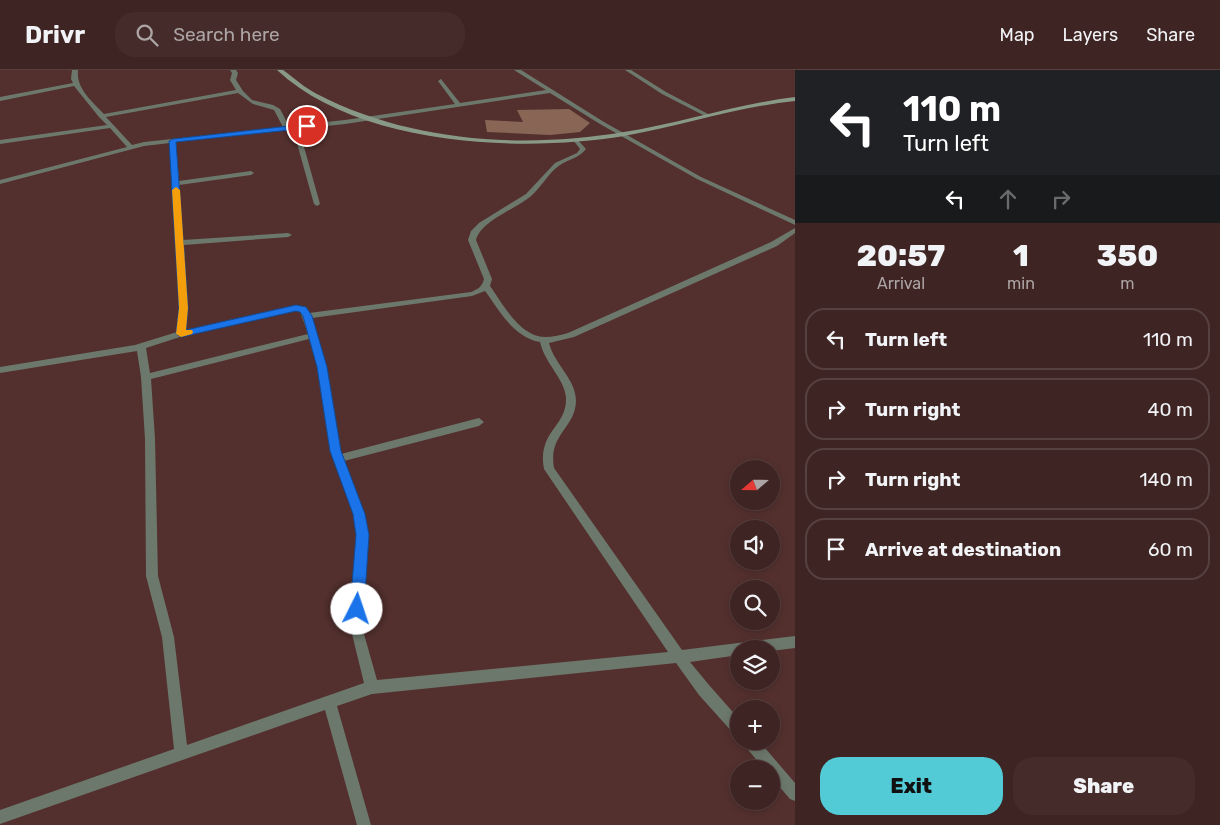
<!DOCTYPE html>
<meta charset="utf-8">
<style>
:root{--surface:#3e2422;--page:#452c2a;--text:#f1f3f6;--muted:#ada4a5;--line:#574140;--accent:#52cbd7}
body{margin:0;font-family:Rubik,sans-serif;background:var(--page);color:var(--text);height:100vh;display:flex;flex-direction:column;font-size:19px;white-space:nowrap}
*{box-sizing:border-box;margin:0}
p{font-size:16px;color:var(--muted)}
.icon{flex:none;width:28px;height:28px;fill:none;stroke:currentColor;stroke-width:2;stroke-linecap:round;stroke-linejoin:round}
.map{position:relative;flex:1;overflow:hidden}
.panel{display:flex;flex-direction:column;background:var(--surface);width:425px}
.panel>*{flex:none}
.hud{background:#202124;color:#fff;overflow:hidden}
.needle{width:32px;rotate:250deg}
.fabs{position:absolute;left:730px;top:390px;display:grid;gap:10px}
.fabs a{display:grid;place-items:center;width:50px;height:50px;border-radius:50%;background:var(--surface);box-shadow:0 2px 8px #0003,0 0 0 1px var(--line);font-size:25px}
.pin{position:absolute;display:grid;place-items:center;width:42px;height:42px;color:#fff;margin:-21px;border:2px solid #fff;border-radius:50%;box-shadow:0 1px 5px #0007}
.me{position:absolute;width:55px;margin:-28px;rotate:4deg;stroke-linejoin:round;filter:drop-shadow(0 0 4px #0008)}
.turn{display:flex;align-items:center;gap:18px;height:105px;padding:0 25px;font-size:22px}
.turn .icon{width:65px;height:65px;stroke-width:2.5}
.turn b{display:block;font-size:35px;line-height:42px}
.lanes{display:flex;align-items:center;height:48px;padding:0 25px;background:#0003;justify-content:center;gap:25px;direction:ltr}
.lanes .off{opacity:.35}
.eta{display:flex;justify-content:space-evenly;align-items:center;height:85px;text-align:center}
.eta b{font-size:30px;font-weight:800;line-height:35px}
.button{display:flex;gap:10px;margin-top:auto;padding:10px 25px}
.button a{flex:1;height:58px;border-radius:20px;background:var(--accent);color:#111;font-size:20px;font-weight:800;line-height:58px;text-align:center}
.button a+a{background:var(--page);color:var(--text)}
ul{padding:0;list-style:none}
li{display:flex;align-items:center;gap:15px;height:62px;margin:0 10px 8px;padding:0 15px;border:2px solid var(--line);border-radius:20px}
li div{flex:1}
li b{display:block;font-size:19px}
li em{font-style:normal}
header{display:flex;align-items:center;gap:30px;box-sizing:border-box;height:70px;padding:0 25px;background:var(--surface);border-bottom:1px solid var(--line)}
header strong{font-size:24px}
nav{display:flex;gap:28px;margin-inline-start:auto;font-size:18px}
.search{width:350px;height:45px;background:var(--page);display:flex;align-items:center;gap:12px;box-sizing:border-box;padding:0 18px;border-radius:20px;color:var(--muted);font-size:19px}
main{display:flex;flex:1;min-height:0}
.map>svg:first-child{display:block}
.building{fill:#896556}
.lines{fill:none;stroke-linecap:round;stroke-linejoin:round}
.street{fill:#6d786c;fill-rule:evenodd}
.secondary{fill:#889a87;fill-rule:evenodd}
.route{fill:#1a73e8;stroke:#114b97}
.slow{fill:#f59e0b}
</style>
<header>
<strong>Drivr</strong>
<div class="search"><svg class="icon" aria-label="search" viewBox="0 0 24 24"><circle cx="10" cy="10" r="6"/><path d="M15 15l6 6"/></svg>Search here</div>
<nav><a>Map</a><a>Layers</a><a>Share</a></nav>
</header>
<main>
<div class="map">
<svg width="795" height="755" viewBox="0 0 795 755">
<rect width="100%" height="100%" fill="#53302e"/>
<path class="building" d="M569,39l21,14 -10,9 -30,3 -63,-3 -2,-12 38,2 -6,-12z"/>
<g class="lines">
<path class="street" d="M72,0h6c-2,19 14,31 26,44l132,-24 -6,-10 2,-7 -2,-3h6l2,3 -2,7 7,11 9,9 21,5 7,4 9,17 56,-6 110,-16 -17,-23 3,-2 19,24 86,-13 -32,-20h7l83,52 97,55 94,43v5l-2,-1 -96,-45 -97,-55 -50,-31 -205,31 -46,5 21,75 -3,2 -3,-2 -21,-75 -117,13 3,39 72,-10 3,2 -3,2 -72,10 4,55 105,-7 4,2 -4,2 -104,8 4,63 -2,22 110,-25 10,2 3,6 162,-21c7,-3 11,-5 13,-13l-16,-39 3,-9 8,-8 47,-29 29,-31 22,-10 3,-4 -7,-9 3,-2 10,11c-7,9 -17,10 -26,16 -12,8 -19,23 -30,32 -15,12 -49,24 -54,43l16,39 -2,7c13,18 30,51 55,51 8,0 16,-2 23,-4l203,-91 24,-14v5l-18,13 -203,91 -25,6c5,21 27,36 27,58 -1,28 -28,33 -22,67l128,182 113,-14v12l-24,3v-2h-32v6l-49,7 19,23 30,34v17l-5,-2 -35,-39 -23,-32 -304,31 -35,12 34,119h-14l-32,-115 -325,114v-14l174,-61 -12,-112 -16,-61 -1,-137 -4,-62 -4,-26 -137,22v-6l135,-22 42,-13 3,-24 -10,-165 -26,3 -144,38v-4l127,-33 -17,-19 -110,16v-4l107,-15 -8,-8 -25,-31 -74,15v-4l73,-14 -2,-4zM238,23l15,11 21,6 9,17 -139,15 -12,3 -26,-28zM485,221c15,20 28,46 55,51 5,22 25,37 26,56 1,29 -29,33 -22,71l124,183 -291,28 -13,-46 -1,-25 6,-74 -5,-22 -20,-52 135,-35 5,-4 -5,-4 -138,36 -15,-87 -14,-49 160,-22zM296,241h4l8,23 -158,39 -4,-25 37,-12zM309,269l9,28 12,84 24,62 3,22 -6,74 1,25 12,49 -177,62 -13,-108 -16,-61 -3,-137 -4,-60z
M625,0h6l35,22 44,23 -5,1 -43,-22z
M743,671h16l36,42v18l-5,-2 -19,-22v-8h-7l-19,-23z"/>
<path class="secondary" d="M277,0h6c11,8 22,18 34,24 92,48 206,55 307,38 58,-9 113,-28 171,-35v4c-58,6 -113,25 -171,35 -103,17 -266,10 -347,-66z"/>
</g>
<path class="route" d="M307,54l2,1v3l-133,14 12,166 -2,22 110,-25 10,2 6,9 15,51 14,84 24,63 4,21 -5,74 -2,5 -5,2 -5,-2 -2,-5 6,-74 -3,-21 -23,-63 -13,-84 -14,-51 -3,-4 -4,-1 -115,26 -5,-3 3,-26 -10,-167 4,-2z"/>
<path class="slow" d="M176,117l4,3 8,118 -2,22h6l1,2 -1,2 -11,3 -5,-3 3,-26 -7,-118z"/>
</svg>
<div class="fabs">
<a><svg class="needle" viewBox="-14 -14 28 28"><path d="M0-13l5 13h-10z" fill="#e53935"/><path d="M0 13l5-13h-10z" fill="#ada4a5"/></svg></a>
<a><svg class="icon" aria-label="sound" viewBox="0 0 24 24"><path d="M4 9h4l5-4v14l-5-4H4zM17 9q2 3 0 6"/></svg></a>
<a><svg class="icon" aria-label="search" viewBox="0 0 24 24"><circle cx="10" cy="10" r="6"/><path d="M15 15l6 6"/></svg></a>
<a><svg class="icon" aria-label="layers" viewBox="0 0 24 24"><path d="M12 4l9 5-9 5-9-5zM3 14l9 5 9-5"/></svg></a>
<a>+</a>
<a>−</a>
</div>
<div class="pin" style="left:307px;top:56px;background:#d93025"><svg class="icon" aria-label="arrive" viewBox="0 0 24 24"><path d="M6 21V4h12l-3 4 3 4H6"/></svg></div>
<svg class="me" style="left:357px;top:539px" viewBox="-20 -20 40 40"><circle r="19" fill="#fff"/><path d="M0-13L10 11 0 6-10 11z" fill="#1a73e8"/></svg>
</div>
<section class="panel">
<div class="hud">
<div class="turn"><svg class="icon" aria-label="left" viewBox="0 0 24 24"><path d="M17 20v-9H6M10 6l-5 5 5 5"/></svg><div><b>110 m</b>Turn left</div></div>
<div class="lanes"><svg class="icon" aria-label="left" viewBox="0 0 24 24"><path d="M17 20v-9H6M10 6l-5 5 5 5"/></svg><svg class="icon off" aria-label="ahead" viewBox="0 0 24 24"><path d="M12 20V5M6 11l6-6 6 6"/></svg><svg class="icon off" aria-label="right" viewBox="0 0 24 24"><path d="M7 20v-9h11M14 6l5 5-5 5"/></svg></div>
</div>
<div class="eta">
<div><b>20:57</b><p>Arrival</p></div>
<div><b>1</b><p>min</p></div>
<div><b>350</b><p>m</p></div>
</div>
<ul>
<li><svg class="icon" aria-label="left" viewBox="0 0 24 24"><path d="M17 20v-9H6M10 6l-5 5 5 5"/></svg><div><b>Turn left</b></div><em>110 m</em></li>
<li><svg class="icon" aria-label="right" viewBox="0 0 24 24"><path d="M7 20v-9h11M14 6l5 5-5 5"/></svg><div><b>Turn right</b></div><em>40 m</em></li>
<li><svg class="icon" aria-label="right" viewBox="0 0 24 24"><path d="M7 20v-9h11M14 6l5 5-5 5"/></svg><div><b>Turn right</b></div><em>140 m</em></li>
<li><svg class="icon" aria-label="arrive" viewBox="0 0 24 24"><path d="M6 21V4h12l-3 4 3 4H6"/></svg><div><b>Arrive at destination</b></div><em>60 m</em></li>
</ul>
<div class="button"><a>Exit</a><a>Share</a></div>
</section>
</main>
